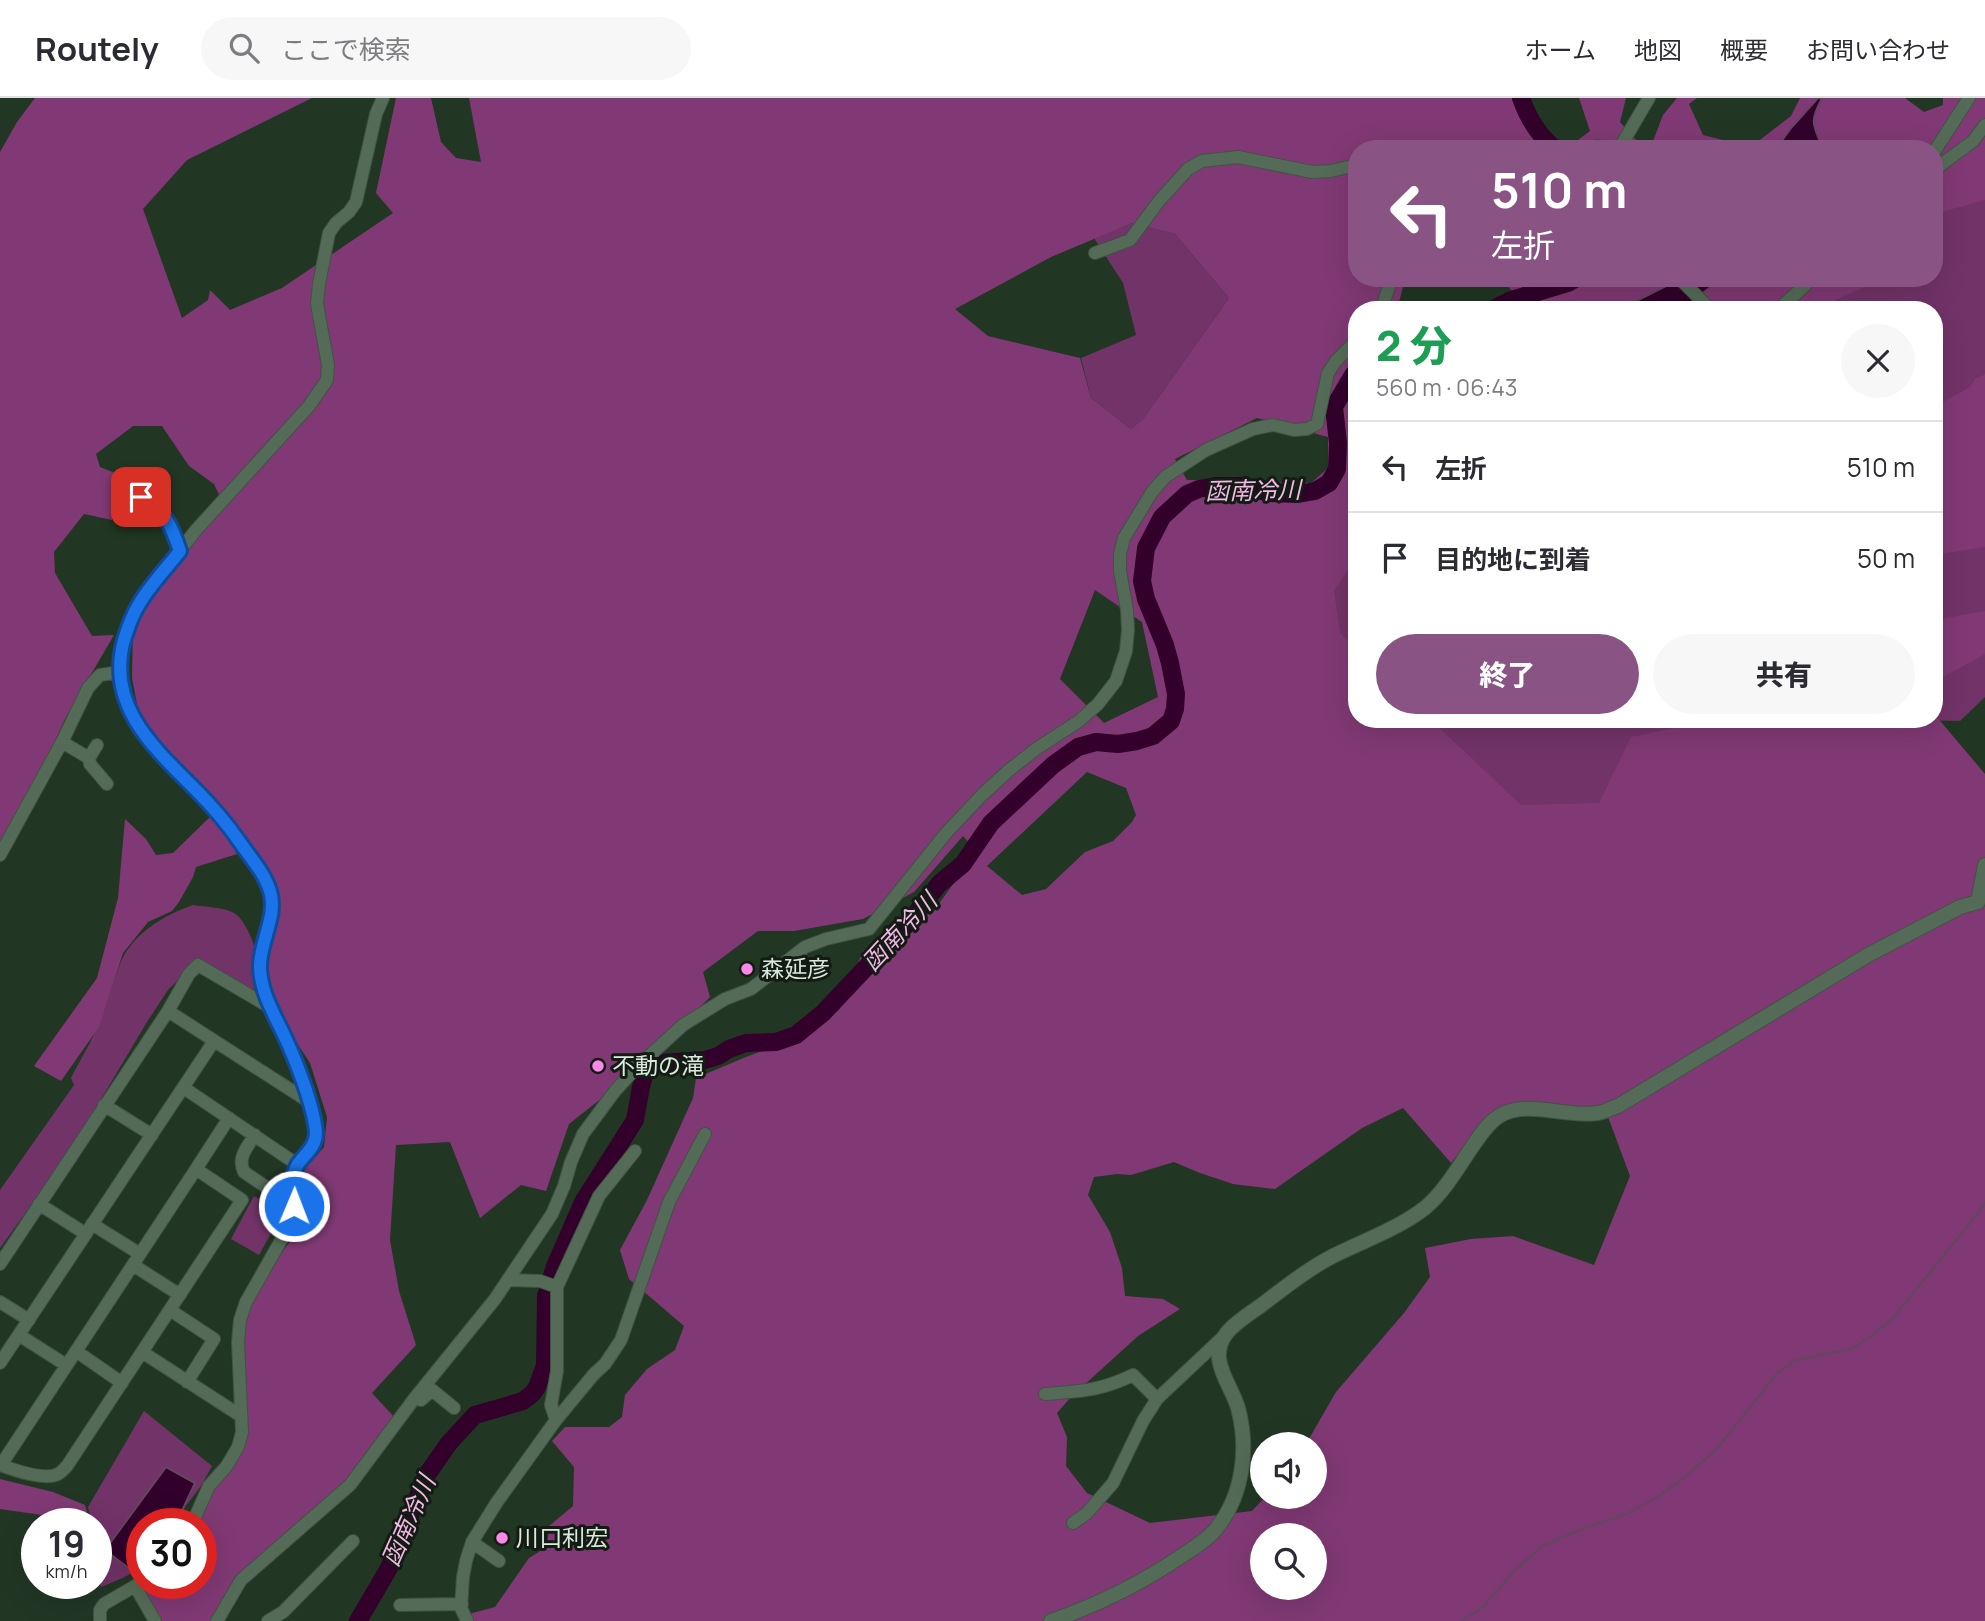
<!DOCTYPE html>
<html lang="ja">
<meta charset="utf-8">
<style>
:root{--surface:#fff;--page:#f7f7f7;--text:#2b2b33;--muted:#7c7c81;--line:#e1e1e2;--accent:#895484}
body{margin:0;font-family:Manrope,"Noto Sans JP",sans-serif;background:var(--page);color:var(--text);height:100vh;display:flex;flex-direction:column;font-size:26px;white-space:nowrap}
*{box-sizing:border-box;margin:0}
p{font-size:23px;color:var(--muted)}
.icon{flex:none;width:38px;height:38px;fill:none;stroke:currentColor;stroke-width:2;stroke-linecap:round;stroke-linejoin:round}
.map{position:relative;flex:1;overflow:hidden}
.sheet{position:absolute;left:1348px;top:203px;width:595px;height:427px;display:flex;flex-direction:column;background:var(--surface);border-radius:28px;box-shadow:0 7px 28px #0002}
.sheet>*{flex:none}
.guide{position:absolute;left:1348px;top:42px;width:595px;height:147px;border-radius:28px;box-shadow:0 7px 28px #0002;background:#895484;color:#fff;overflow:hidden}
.tools{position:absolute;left:1250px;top:1334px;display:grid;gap:14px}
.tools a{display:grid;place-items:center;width:77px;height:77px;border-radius:50%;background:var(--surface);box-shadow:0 7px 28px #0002;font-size:35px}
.speed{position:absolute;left:21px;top:1410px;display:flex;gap:14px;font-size:35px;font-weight:700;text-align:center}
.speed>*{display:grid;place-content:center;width:91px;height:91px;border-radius:50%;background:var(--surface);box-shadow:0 7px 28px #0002;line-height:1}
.speed small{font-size:18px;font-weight:400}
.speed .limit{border:10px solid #d22;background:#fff;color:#111}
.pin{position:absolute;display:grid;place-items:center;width:60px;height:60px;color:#fff;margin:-30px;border-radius:14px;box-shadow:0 4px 10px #0006}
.me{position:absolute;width:77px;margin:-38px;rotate:1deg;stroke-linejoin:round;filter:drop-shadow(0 0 5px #0008)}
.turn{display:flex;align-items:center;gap:24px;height:147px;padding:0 28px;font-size:32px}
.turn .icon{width:91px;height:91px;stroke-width:2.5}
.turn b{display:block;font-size:49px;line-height:60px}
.round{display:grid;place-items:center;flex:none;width:74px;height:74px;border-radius:37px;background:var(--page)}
.headline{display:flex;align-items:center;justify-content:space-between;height:119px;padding:0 28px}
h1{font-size:42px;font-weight:800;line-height:52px;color:#1e9e55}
.primary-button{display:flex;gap:14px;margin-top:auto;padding:14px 28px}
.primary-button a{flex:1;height:80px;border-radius:42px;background:var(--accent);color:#fff;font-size:28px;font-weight:800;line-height:80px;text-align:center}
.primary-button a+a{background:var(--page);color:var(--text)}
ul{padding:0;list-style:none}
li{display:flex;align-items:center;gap:21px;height:91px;padding:0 28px;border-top:2px solid var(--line)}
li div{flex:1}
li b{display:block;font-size:26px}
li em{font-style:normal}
header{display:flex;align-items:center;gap:42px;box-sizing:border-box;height:98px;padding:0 35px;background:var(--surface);border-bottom:2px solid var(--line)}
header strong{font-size:33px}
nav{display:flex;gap:38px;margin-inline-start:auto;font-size:24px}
.search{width:490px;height:63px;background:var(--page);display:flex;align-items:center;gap:18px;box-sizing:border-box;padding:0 24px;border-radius:38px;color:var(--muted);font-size:26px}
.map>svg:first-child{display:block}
.green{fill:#723368}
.forest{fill:#803974;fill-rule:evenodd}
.water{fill:#32002b;stroke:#654660;stroke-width:2}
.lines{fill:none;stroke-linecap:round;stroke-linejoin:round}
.stream{stroke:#654660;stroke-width:2.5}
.river{stroke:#32002b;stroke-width:18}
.minor-casing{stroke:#405343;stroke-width:14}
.tertiary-casing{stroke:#405343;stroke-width:16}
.minor{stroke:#546c57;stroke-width:12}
.tertiary{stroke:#546c57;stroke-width:14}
.route-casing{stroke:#114b97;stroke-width:18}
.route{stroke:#1a73e8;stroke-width:12}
.poi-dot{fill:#fb87e6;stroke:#121c13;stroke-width:2.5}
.labels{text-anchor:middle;stroke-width:6;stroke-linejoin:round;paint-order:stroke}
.poi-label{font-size:23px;fill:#dbe9dd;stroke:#121c13;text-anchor:start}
.water-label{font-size:24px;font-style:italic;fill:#f4b7e7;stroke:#121c13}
</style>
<header>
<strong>Routely</strong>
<div class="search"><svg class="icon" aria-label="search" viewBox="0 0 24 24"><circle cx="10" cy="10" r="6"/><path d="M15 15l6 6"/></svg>ここで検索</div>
<nav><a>ホーム</a><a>地図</a><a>概要</a><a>お問い合わせ</a></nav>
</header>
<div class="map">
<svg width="1985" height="1523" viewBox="0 0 1985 1523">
<rect width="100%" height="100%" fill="#213724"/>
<path class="green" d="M1985,38v561l-25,24 -91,-2h65v-409h-172l41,-32h131v-100z
M1132,125l43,11 54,64 -86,121 -12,10 -40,-31 -10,-40 55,-23 -13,-52 -29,-45z
M1356,458v137l-45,-110z
M1378,621h429l-198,96 -70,38z
M193,807c12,2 28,2 39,7 7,3 11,10 15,17 12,22 12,40 6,64l-57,-31 -28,28 -21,32 -78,131 -69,95v-58l74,-105 -3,-7c9,-18 20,-35 27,-53 9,-20 14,-41 22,-61 12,-30 44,-49 73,-59z
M254,1098l29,16 -24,43 -28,-16z
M144,1313l68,55 -11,20 -29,38h-30c0,49 4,44 -41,63l-5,-15v-48h-4l-4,-17z"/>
<path class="forest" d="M35,0h277l-125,62 -44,49 39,109 26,-18 2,-10 20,20 52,-22 111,-75 -17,-20 20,-95h35l10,44 15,16 25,4 -12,-64h1055l34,51h-202v129h51l-2,1 -8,31h-41v258l-8,1 -14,22 6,42 16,16v70h74l91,86 78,-2 32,-66 88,-18h215v-20l2,5v12l49,58v847h-1525l5,-6 30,-8 34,-49 18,-11 2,-21 24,-20 1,-39 -22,-26 13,-14h44l13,-10 3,-22 22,-26 28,-19 9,-24 -55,-47 -9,-29 27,-50 46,-102 3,-20 50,-21 19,-7 26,-5 48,-35 24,-59 20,-18 50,-21 44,-61 -14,-15 -49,56 -51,27 -69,12h-36l-55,41 7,25 -70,71 -71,56 -23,67 -25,-6 -41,33 -30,-76 -54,3 -6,95 9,51 17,54 -44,48 23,25 -45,60 -114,108 -23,35h-56l-18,-38 62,1v-60h-5l27,-51 18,-39 -1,-114 45,-72 12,-15 5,-12 -1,-47 23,-27 3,-30 -17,-54 -23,-35 -26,-56 12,-83 -62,-81 -53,-55 -19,-38 -7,-37 1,-56 46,-59 43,-62 -8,-17 -25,-18 -27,-40h-29l-37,28 4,13 30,12 -18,41 -28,-6 -30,38 1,21 37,63 22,-1 -49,84 -27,59 -38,67v-693l17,-30zM1132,125l43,11 54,64 -86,121 -12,10 -40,-31 -11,-40 -92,-22 -33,-27 96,-52zM1257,320l71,19v31l-17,15 -124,-3 -12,-21zM1095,492l47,32 16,75 -54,26 -44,-44zM1087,674l39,16 10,27 -4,7 -19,19 -28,11 -39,37 -24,6 -35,-29zM1540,1008l18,3 46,-3 26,70 -36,89 -81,-29 -42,3 -46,9 5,29 -26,36 -68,79 -30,52h8v52h-48l-14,15 -102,12 -63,-30 -21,-27 1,-29 -10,-24 14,-16 67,-61 42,-27 -17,-10 -38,-3 -3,-28 -12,-36 -22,-37 6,-18 23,-3 14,1 43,-13 26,11 33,11 42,5 87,-61 41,-20 48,55 43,-53zM1262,1437h52v52h-52z
M1579,0h47l-6,24 24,27h-78l24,-18z
M1677,0h20l-8,6 14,31 20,5 13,9h-86l13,-34z
M1800,0h18l-27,30 -15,21h-28l43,-33z
M1822,0h83l19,14 19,-7v-7h42v102l-40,11 -11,15v-77h-111c-10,-25 -14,-26 -1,-51z
M1500,180h182l-50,25 -5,7h-141l28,-17z
M1722,180h163l-63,28 -2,4h-139z
M1985,276v173l-51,8v-148l36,-20 5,-8z
M1985,513v43l-51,28v-48l11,-16z
M213,716l24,40 -41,13 -3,10 -14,25 -7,9 -24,11 -25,31 -24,74 -38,54 -27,-15 63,-88 21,-80 7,-79 21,20 10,16 17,-2z
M0,1381l53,13 32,13 5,19h-52l4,-9 -42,-6z"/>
<path class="water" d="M1818,0h4c-13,25 -9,26 1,51h-47l15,-21z
M1682,180h40l-41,32h-54l5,-7z
M166,1369l29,16 -15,32 -8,9h-30v34l-11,12 -26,-20z"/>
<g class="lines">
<path class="stream" d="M1526,198l11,14
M1461,1523l22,-14 32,-37 27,-24 45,-19 37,-12 32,-17 25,-18 35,-30 61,-77 19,-13 55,-11 22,-14 19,-16 87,-107 6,-10"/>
<path class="river" d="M1521,0c7,20 17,37 34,51
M1492,212l19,-10 57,-17 9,-5
M358,1523l31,-53 37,-92 23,-33 26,-28 48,-14 10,-8 4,-6 8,-22 1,-69 9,-30 28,-64 52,-82 6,-33 4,-15 6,-7 10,-2 44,-3 13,-4 11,-7 17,-6 30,-1 20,-7 27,-22 86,-91 30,-38 24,-20 28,-41 62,-58 25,-18 18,-5 22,2 19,-3 16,-5 18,-15 4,-12 1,-15 -6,-31 -5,-18 -19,-46 -4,-18 4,-33 16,-31 25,-23 12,-5 16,-3h26l29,7 28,1 17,-3 14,-8 8,-14 1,-26 -4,-36 19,-32 3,-2"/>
<defs>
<path id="minor" d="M1420,51l15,-2 3,2
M1590,51l7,-3 16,3
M1619,51l30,-51
M1934,54l35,-54
M1934,72l39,-29 12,-16
M1095,155l35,-13 29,-39 29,-32 14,-8 36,-4 74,15 19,-1 25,-6
M1679,180l32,32
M1381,212l11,-32
M1778,212l35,-32
M119,383l36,26 15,15 10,29
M62,644l27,16 1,6 17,20
M89,660l8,-13
M0,757l62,-113 26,-54 12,-13 20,-3
M168,913l140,90
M184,990l114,77
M104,1007l48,30
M255,1037c-8,12 -18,23 -11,37l50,34
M39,1106l47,30
M92,1126l48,30
M0,1166l168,-253 21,-37 9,-9 70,41
M133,1167l47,30
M508,1182l32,1 17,6
M0,1204l29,18
M170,1212l44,29 -27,43
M19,1237l47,30
M76,1253l46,32
M142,1254l99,64
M0,1265l214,-322
M1045,1296c36,-3 55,-3 88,-19l24,24
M421,1302l11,-10 22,18
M556,1322l-5,-15 6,-34v-84l42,-91 36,-45
M0,1367c14,5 45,16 58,9 4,-2 6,-5 9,-8l175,-266 -46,-31 33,-51
M1,1367l195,-296
M1073,1425l14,-10 26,-30 30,-62 14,-22 68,-64
M192,1426l17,-38 17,-19 12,-20 4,-15 -4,-90 2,-22 6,-18 46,-81 3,-13 -3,-24 2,-11 4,-8 16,-21 2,-14 -16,-58 -17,-39 -15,-27 -8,-38 2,-20 11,-41 -2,-14 -5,-11 -39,-59 -77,-80 -16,-23 -12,-34 -2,-14v-18l9,-32 9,-18 10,-13 48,-61 113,-124 18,-26 1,-15 -11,-61 2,-20 10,-51 7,-10 13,-11 7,-10 20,-88 7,-16
M472,1444l27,19
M135,1488l20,35
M400,1507l62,-1
M100,1523v-11l4,-6 38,-22
M217,1523l24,-41 109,-95 64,-86 81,-100 57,-85 12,-28 7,-24 12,-28 32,-43 21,-23 47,-43 42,-26 26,-10 54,-42 21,-8 43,-10 78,-97 35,-37 26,-24 28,-22 43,-28 19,-17 18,-23 10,-30 2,-21 -1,-20 -7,-39v-17l4,-16 28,-46 13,-15 41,-27 47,-21 20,-4 21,5 13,-1 10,-5 11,-51 8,-12 20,-20
M268,1523l15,-9 70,-71
M467,1523l-6,-13 2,-31 3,-16 6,-19 25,-40 59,-82 38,-46 11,-10 16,-24 48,-138 36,-68"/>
<path id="tertiary" d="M1051,1523c46,-16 91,-38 132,-66 12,-8 24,-15 33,-26 27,-33 33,-80 22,-121 -7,-24 -31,-49 -12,-74 9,-12 25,-21 37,-30 22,-17 45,-35 70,-48 30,-15 67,-28 93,-49 20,-17 34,-43 48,-63 7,-10 14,-21 25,-28 29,-17 67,2 99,-3 7,-1 13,-5 20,-7l250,-151 92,-48 18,-5 7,-37"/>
</defs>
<use href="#minor" class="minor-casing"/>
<use href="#tertiary" class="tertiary-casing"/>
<use href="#minor" class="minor"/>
<use href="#tertiary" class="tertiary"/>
</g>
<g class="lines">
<defs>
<path id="route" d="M141,399c26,19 29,24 39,54 -14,18 -31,35 -42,55 -7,11 -10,22 -14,34 -18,65 29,107 71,149 16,16 31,33 44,52 11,16 25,31 31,50 8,26 -11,51 -10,77 1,24 13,44 23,65 12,25 31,73 33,100 0,14 -11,21 -18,31 -8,13 -5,28 -4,42"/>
</defs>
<use href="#route" class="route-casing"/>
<use href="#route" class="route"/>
</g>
<g class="poi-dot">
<circle cx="747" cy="871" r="7"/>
<circle cx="598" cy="968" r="7"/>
<circle cx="502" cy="1440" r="7"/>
</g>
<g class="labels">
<g class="poi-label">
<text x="761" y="879">森延彦</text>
<text x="612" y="976">不動の滝</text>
<text x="516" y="1448">川口利宏</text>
</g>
<g class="water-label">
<text transform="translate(1253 393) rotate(-1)" y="8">函南冷川</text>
<text transform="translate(900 834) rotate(-47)" y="8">函南冷川</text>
<text transform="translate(409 1423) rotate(-66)" y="8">函南冷川</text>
</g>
</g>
</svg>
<div class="tools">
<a><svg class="icon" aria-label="sound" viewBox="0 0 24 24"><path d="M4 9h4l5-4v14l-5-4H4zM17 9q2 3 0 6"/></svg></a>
<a><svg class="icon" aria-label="search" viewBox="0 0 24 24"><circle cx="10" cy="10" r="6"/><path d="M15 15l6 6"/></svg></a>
</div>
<div class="speed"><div>19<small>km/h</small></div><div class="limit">30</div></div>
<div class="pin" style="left:141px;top:399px;background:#d93025"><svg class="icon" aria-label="arrive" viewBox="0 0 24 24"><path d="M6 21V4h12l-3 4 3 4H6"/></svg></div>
<svg class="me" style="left:294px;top:1108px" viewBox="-20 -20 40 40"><circle r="17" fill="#1a73e8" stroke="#fff" stroke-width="3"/><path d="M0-11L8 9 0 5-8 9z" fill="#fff"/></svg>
<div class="guide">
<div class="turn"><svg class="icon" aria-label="left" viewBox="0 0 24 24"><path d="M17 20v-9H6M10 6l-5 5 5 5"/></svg><div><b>510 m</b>左折</div></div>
</div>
<section class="sheet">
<div class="headline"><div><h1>2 分</h1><p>560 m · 06:43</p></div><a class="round"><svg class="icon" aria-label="close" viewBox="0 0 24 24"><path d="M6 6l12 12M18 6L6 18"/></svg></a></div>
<ul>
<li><svg class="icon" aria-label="left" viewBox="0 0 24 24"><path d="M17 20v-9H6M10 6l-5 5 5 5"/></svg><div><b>左折</b></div><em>510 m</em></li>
<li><svg class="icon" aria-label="arrive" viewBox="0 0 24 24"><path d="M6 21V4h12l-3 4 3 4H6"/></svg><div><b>目的地に到着</b></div><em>50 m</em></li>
</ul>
<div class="primary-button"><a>終了</a><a>共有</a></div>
</section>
</div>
